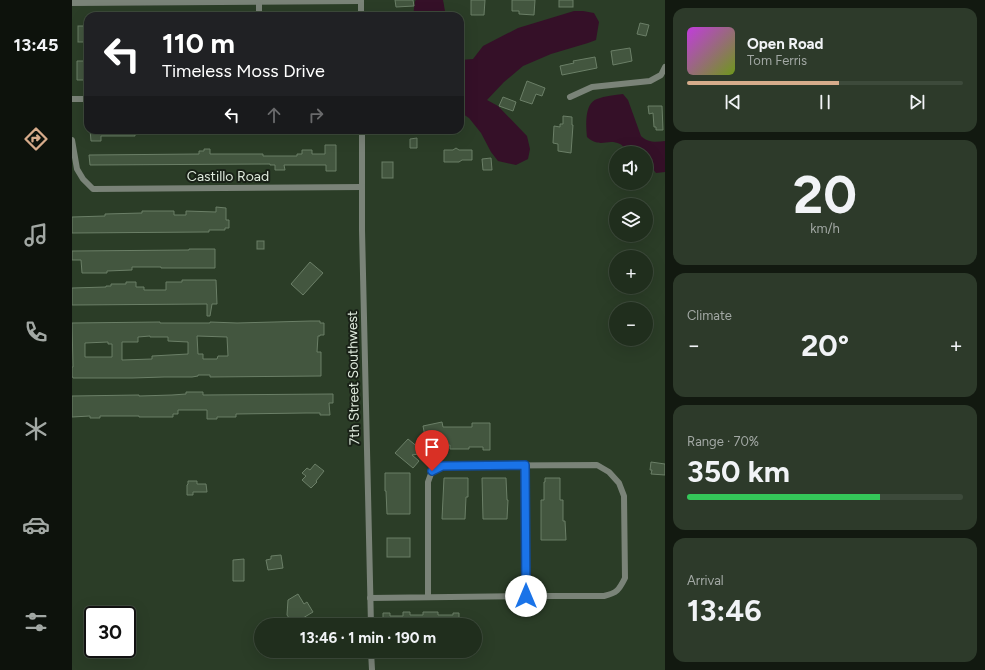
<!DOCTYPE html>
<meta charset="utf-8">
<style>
body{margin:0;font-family:Figtree,sans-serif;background:#2d3a2a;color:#f1f3f6;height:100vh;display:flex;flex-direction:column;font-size:15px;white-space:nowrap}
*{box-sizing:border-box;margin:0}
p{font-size:13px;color:#a2a8a4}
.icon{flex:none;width:22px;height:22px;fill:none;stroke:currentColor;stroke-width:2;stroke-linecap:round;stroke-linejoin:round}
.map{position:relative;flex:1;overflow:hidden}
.details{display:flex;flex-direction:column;gap:8px;padding:8px;background:#121910;width:320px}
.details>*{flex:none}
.top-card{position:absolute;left:12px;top:12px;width:380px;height:122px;border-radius:12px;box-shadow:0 4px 16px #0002,0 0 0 1px #3d4a3b;background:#202124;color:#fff;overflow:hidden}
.tools{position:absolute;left:537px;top:146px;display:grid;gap:8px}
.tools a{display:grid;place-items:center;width:44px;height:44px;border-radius:50%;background:#202e1d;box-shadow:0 4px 16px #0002,0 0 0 1px #3d4a3b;font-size:20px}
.speed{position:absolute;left:12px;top:606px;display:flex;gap:8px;font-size:20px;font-weight:700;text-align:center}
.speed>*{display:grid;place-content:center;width:52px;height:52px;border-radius:50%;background:#202e1d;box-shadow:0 4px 16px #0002,0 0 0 1px #3d4a3b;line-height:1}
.speed .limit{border:2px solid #111;border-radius:6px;background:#fff;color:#111}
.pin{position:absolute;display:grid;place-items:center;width:34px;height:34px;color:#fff;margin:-41px -17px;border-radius:50% 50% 50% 0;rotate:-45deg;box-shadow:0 0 4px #0007}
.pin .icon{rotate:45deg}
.me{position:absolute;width:44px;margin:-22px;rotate:0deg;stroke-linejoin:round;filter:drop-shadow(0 0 3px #0008)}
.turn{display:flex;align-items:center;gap:14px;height:84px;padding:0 12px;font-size:18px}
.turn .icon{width:52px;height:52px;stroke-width:2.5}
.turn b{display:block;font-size:28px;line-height:34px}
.lanes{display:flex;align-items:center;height:38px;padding:0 12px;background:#0003;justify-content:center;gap:20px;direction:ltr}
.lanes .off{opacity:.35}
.big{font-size:30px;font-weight:700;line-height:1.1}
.details .tile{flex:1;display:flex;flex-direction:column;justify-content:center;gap:6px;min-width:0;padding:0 14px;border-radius:12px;background:#2d3a2a}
.details .dial{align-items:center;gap:0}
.dial b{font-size:52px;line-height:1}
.song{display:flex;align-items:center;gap:12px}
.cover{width:48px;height:48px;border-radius:6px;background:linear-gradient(135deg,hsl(290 70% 55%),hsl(80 70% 35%))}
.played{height:4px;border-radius:2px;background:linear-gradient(90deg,#d6ab8b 55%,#3d4a3b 55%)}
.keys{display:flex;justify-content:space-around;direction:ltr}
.heat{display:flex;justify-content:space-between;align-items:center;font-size:22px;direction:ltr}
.charge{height:6px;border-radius:3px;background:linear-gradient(90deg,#34c759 70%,#3d4a3b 0)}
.trip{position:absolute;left:182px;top:618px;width:228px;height:40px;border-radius:20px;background:#202e1d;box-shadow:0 4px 16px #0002,0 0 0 1px #3d4a3b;font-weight:700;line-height:40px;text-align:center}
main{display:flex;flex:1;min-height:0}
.tabs{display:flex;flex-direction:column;width:72px;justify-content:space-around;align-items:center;background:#0d120c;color:#a2a8a4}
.tabs .icon{width:28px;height:28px}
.tabs .on{color:#d6ab8b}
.tabs b{font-size:18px;color:#f1f3f6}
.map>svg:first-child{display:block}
.water{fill:#351028}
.building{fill:#43563f;stroke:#6b7f67;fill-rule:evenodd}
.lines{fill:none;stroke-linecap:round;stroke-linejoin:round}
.minor{stroke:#7a8378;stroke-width:6}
.route-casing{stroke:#114b97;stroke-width:10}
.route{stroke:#1a73e8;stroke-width:7}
.labels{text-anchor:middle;stroke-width:4;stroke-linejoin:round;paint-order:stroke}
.street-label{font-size:14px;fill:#dee9dc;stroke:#192117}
</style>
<main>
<nav class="tabs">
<b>13:45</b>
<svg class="icon on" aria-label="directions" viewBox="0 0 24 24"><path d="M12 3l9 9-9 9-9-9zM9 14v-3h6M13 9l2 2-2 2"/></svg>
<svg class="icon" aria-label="music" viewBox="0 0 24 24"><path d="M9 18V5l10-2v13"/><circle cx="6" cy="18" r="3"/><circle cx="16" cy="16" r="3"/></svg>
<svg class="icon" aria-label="phone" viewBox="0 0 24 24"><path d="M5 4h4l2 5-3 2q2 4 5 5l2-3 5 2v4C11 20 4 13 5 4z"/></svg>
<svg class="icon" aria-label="climate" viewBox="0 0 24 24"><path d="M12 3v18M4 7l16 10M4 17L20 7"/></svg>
<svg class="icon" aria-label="car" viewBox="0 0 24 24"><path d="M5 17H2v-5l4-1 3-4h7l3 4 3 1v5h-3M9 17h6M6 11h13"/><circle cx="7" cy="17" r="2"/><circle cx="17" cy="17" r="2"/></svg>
<svg class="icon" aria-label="filters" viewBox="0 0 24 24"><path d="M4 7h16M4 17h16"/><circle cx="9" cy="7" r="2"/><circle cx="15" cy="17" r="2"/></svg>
</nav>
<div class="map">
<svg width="593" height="670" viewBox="0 0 593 670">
<rect width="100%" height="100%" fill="#2b3d27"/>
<g class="water">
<path d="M344 0H371L373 11 372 16H341L343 1Z"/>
<path d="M502 11H511L522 13 527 22 524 40 516 43 479 54 451 66 432 82 415 100 426 106 455 136 458 149 456 159 444 165 426 161 419 152 409 133 397 118 388 112V60L401 59 411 46 446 28Z"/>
<path d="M551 94 556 100 569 136C576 143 584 142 593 141V172L584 173 574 160V153C567 153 562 153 555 150 553 148 550 145 548 144 535 138 529 149 515 137 514 125 512 104 525 99 533 96 543 95 551 94Z"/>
</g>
<g class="building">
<path d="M323 0H341L342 6 324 7Z"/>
<path d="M399 0H413L412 15H399Z"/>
<path d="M440 0H463L462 15 447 14V11H440Z"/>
<rect x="487" y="0" width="14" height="7"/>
<path d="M568 23 577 25 574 36 565 34Z"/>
<rect x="6" y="26" width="10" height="16"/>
<path d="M558 48 560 61 541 65 539 51Z"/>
<path d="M523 57 525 68 490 75 488 66 502 63 501 61Z"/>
<path d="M5 61H15L16 80H5Z"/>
<path d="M455 81 473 88 470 96 464 94 460 104 448 100Z"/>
<path d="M431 97 444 102 441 111 427 106Z"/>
<path d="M576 106H590L591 130H584V127H582L581 113 577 114Z"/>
<path d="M491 116 500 117V125H501L499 153 486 151V144L481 143 482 126 488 127V124H491Z"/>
<path d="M18 130H63V136H29V141H19Z"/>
<path d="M345 138V148H338V139Z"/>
<path d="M253 145H264V171H254V165H212L213 170H203V165H198V164L18 165 17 155 127 154V151H132V149H138V154H191V156H225V154H230V150H240V154H253Z"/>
<path d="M384 148 387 150H400V160H390L387 162H372V150H381Z"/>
<path d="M419 158 420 170H411L410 159Z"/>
<rect x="310" y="162" width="11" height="16"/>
<path d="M144 207 154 208V220H157V228H153V230H137V232H133L0 233V217L33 216V214L70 213V211H102V215H114V211L144 212Z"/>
<rect x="185" y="241" width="7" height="8"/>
<path d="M117 249H143V268H89V267H60V270L35 271V273H10L9 260H0V251L117 250Z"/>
<path d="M238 262 251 273 231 295 219 284Z"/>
<path d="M110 280H144L145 304H140L138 316H135V304L0 305V288L34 287V286H39V284H54V282H64V287H72V290H94V282H110Z"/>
<path d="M239 321H248V323H252V335H248V336H246L245 352H249V376L138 377V375H126V376L120 377H92L60 378H1L0 376V367H1L0 323 88 322V323H138V322L165 323ZM78 336V337H96V341L116 342V354L80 356V359L50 360V342H66V337ZM125 336 155 337 156 356H146L145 359H131V354H126ZM36 342V344H40V357H13V343Z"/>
<path d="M114 392H131V395L261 394V403H257L258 415H248V413H234L164 414V417H145V419H135V410H106V414H101V417H67V416H28V418H18V416L0 417V396L67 395V396L100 395 114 394Z"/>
<path d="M370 422 371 427H400V423H418V450H411V447H397V449H378V445L364 448 365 451 356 452 351 426Z"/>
<path d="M336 439 353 453 340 455 347 461 341 468 323 453Z"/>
<path d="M579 462 593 464V475L579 474 580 470H578Z"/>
<path d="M243 464 252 471 244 481 245 482 239 488 230 480 234 476 230 473 235 468 238 470Z"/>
<path d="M313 473H338V514H315L314 491H313Z"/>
<path d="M372 478H396V497H394L393 519H370Z"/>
<path d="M410 478H434L435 500H436L435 519H411Z"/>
<path d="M473 478H488V500H491V521H493L494 540H469V500H472V482H473Z"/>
<path d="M116 481H125V484H134L135 492H121V495H115V485L116 484Z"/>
<rect x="315" y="538" width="23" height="19"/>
<path d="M209 555 211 568 196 570 194 560 199 559V556Z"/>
<path d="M172 559V581H161V560Z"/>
<path d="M226 594 232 604 235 602 241 612 221 624 215 615 216 600Z"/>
<path d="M331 612H338V615H351V612H366V615H381V613H387V625H311V613H318V616H331Z"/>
</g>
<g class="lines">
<g class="minor">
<path d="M289 0V16"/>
<path d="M0 3 289 1"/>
<path d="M187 16V1"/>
<path d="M498 97 520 87 578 81 589 75 593 67"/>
<path d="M0 99H16"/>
<path d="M290 130V230L299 625"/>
<path d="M0 140 5 169 11 179 21 189 290 187"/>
<path d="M453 465 454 596"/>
<path d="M298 598 454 596H532C545 593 547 590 553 578L552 496 547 483 537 472 525 465 370 466 360 471 356 482V597"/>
<path d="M299 651 300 670"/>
</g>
</g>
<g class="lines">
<defs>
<path id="route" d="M360 471 370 466 453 465 454 596"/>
</defs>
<use href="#route" class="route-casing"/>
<use href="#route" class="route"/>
</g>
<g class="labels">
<g class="street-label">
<text x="156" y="181">Castillo Road</text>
<text transform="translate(281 378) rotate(-91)" y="5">7th Street Southwest</text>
</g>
</g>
</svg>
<div class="tools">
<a><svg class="icon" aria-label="sound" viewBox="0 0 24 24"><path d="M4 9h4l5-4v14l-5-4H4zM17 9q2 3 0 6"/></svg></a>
<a><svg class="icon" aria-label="layers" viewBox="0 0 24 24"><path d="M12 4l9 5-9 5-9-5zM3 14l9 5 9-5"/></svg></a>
<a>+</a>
<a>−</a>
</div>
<div class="speed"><div class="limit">30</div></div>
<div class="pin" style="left:360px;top:471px;background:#d93025"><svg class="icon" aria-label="arrive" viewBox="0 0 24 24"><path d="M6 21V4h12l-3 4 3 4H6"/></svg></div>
<svg class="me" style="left:454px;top:596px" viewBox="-20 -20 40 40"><circle r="19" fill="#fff"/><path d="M0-13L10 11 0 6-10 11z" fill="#1a73e8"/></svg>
<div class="trip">13:46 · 1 min · 190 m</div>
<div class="top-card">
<div class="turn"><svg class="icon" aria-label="left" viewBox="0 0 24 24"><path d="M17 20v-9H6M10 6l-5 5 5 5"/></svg><div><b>110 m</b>Timeless Moss Drive</div></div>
<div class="lanes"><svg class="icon" aria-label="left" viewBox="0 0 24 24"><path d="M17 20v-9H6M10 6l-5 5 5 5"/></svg><svg class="icon off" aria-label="ahead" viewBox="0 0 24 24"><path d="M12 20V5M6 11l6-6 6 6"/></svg><svg class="icon off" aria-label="right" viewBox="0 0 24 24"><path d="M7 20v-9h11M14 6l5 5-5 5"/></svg></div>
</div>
</div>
<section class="details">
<div class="tile">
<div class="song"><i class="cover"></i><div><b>Open Road</b><p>Tom Ferris</p></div></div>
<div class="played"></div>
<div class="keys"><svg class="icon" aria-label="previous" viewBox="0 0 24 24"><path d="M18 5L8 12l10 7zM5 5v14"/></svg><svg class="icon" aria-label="pause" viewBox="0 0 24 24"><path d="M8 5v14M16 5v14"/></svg><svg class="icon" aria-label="next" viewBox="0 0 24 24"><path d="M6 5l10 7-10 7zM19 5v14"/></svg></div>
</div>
<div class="tile dial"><b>20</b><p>km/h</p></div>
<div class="tile"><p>Climate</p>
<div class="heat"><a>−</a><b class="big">20°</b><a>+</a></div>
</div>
<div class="tile"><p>Range · 70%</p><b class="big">350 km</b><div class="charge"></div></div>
<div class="tile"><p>Arrival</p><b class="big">13:46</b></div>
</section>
</main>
